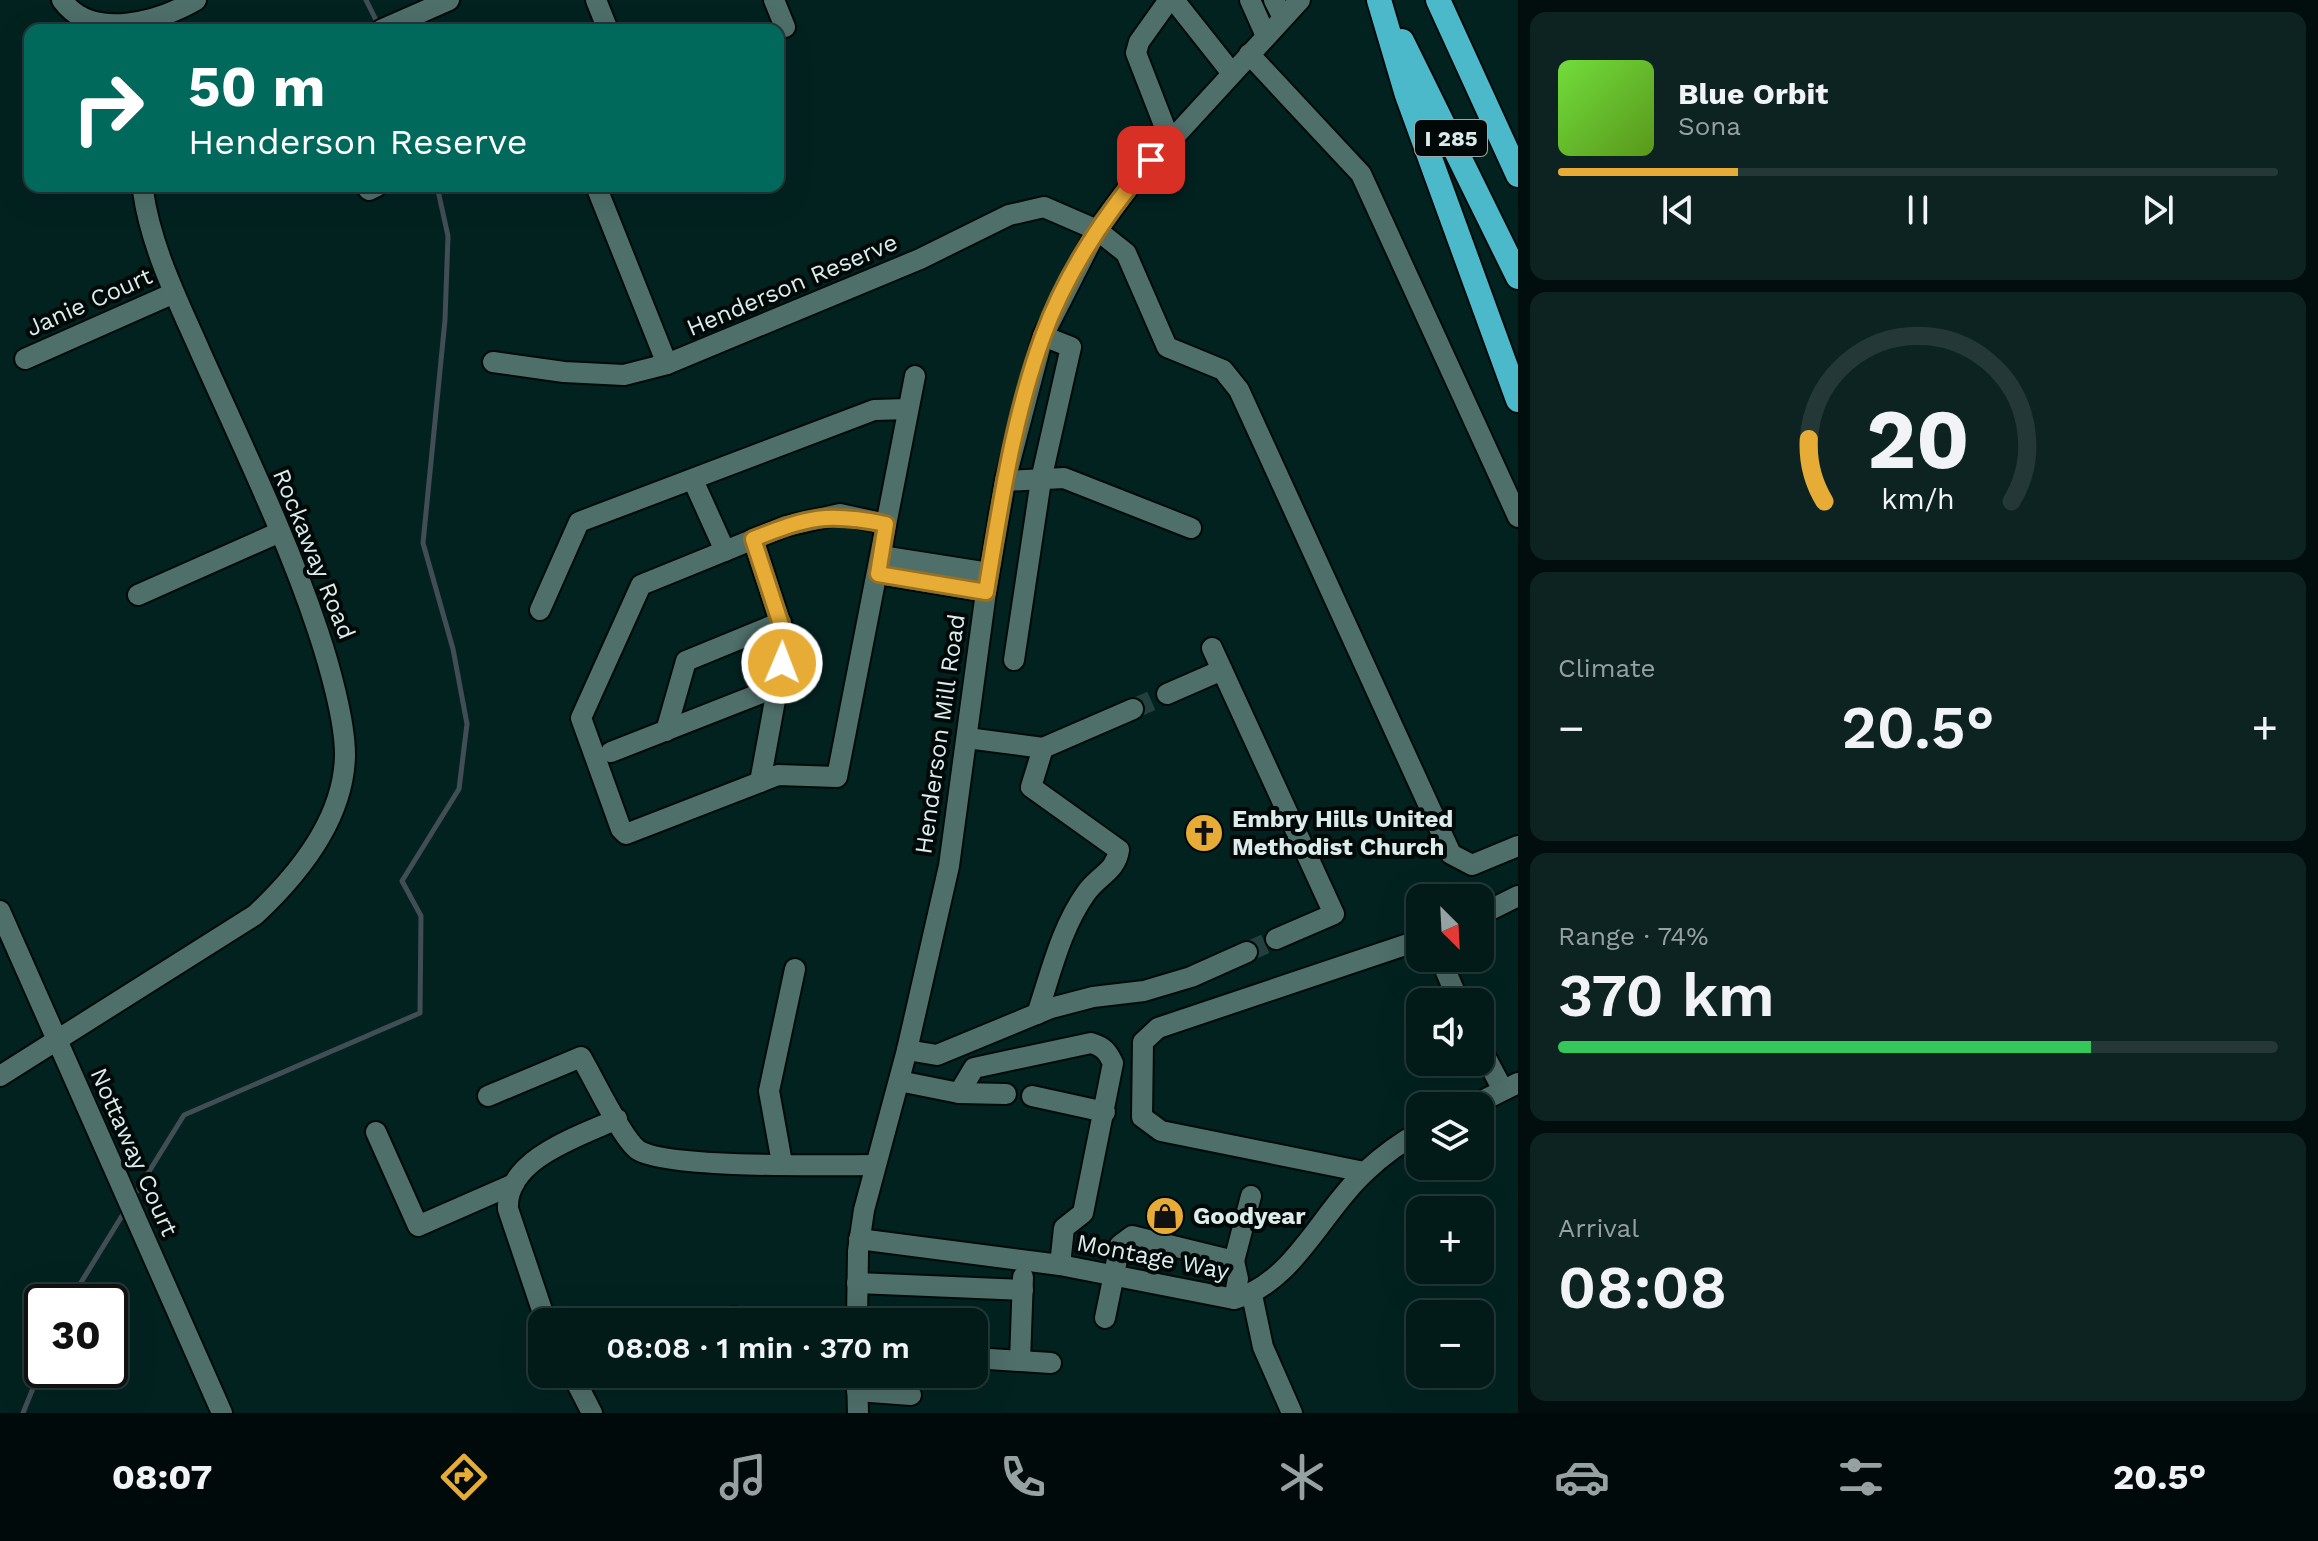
<!DOCTYPE html>
<meta charset="utf-8">
<style>
body{margin:0;font-family:"Work Sans",sans-serif;background:#0c2321;color:#f1f3f6;height:100vh;display:flex;flex-direction:column;font-size:30px;white-space:nowrap}
*{box-sizing:border-box;margin:0}
p{font-size:26px;color:#96a1a2}
.icon{flex:none;width:44px;height:44px;fill:none;stroke:currentColor;stroke-width:2;stroke-linecap:round;stroke-linejoin:round}
.map{position:relative;flex:1;overflow:hidden}
.drawer{display:flex;flex-direction:column;gap:12px;padding:12px;background:#010e0d;width:800px}
.drawer>*{flex:none}
.top-card{position:absolute;left:24px;top:24px;width:760px;height:168px;border-radius:16px;box-shadow:0 8px 32px #0002,0 0 0 2px #233837;background:#00695c;color:#fff;overflow:hidden}
.needle{width:52px;rotate:156deg}
.tools{position:absolute;left:1406px;top:884px;display:grid;gap:16px}
.tools a{display:grid;place-items:center;width:88px;height:88px;border-radius:16px;background:#021a18;box-shadow:0 8px 32px #0002,0 0 0 2px #233837;font-size:40px}
.speed{position:absolute;left:24px;top:1284px;display:flex;gap:16px;font-size:40px;font-weight:700;text-align:center}
.speed>*{display:grid;place-content:center;width:104px;height:104px;border-radius:50%;background:#021a18;box-shadow:0 8px 32px #0002,0 0 0 2px #233837;line-height:1}
.speed .limit{border:4px solid #111;border-radius:12px;background:#fff;color:#111}
.pin{position:absolute;display:grid;place-items:center;width:68px;height:68px;color:#fff;margin:-34px;border-radius:16px;box-shadow:0 4px 12px #0006}
.me{position:absolute;width:88px;margin:-44px;rotate:1deg;stroke-linejoin:round;filter:drop-shadow(0 0 6px #0008)}
.turn{display:flex;align-items:center;gap:28px;height:168px;padding:0 32px;font-size:36px}
.turn .icon{width:104px;height:104px;stroke-width:2.5}
.turn b{display:block;font-size:56px;line-height:68px}
.big{font-size:60px;font-weight:600;line-height:1.1}
.drawer .widget{flex:1;display:flex;flex-direction:column;justify-content:center;gap:12px;min-width:0;padding:0 28px;border-radius:16px;background:#0c2321}
.drawer .dial{align-items:center;gap:0}
.dial svg{height:208px;overflow:visible;fill:none;stroke:#233837;stroke-width:7;stroke-linecap:round;text-anchor:middle}
.dial text{fill:#f1f3f6;stroke:none}
.song{display:flex;align-items:center;gap:24px}
.cover{width:96px;height:96px;border-radius:12px;background:linear-gradient(135deg,hsl(100 70% 55%),hsl(90 70% 35%))}
.played{height:8px;border-radius:4px;background:linear-gradient(90deg,#e6ac36 25%,#233837 25%)}
.keys{display:flex;justify-content:space-around;direction:ltr}
.heat{display:flex;justify-content:space-between;align-items:center;font-size:44px;direction:ltr}
.charge{height:12px;border-radius:6px;background:linear-gradient(90deg,#34c759 74%,#233837 0)}
.trip{position:absolute;left:528px;top:1308px;width:460px;height:80px;border-radius:16px;background:#021a18;box-shadow:0 8px 32px #0002,0 0 0 2px #233837;font-weight:600;line-height:80px;text-align:center}
.tab-bar{display:flex;height:128px;justify-content:space-around;align-items:center;background:#010a0a;color:#96a1a2}
.tab-bar .icon{width:56px;height:56px}
.tab-bar .active{color:#e6ac36}
.tab-bar b{font-size:36px;color:#f1f3f6}
main{display:flex;flex:1;min-height:0}
.map>svg:first-child{display:block}
.lines{fill:none;stroke-linecap:round;stroke-linejoin:round}
.stream{stroke:#424e54;stroke-width:5}
.minor-tunnel{stroke:#23403e;stroke-width:20;stroke-dasharray:20 10;stroke-linecap:butt}
.minor-casing{stroke:#000a09;stroke-width:24}
.highway-casing{stroke:#000a09;stroke-width:28}
.minor{stroke:#4f6f6b;stroke-width:20}
.highway{stroke:#4cb9ca;stroke-width:24}
.route-casing{stroke:#967023;stroke-width:20}
.route{stroke:#e6ac36;stroke-width:14}
.labels{text-anchor:middle;stroke-width:8;stroke-linejoin:round;paint-order:stroke}
.shield{fill:#010908;stroke:#9aa8a6;stroke-width:2}
.shield-label{font-size:22px;font-weight:bold;fill:#dbecea}
.street-label{font-size:24px;fill:#dbecea;stroke:#010908}
.poi-label{font-size:24px;font-weight:bold;fill:#dbecea;stroke:#010908;text-anchor:start}
</style>
<main>
<div class="map">
<svg width="1518" height="1413" viewBox="0 0 1518 1413">
<rect width="100%" height="100%" fill="#022220"/>
<g class="lines">
<g class="stream">
<path d="M366 0 379 26"/>
<path d="M132 1199 184 1115 420 1013 421 916 402 881 459 789 467 724 453 649 423 543 445 320 448 236 437 186"/>
<path d="M69 1302 125 1211"/>
<path d="M23 1413 42 1366"/>
</g>
<g class="minor-tunnel">
<path d="M1133 709 1167 694"/>
<path d="M1247 952 1276 939"/>
</g>
<defs>
<g id="minor">
<path d="M62 0C92 42 160 21 196 0"/>
<path d="M596 0 608 30"/>
<path d="M774 0 785 27"/>
<path d="M1169 0 1139 42 1136 53 1169 138"/>
<path d="M1174 0 1231 72"/>
<path d="M1250 0 1266 36"/>
<path d="M1274 0 1283 18"/>
<path d="M381 30 449 0"/>
<path d="M1249 54 1361 174 1518 517"/>
<path d="M366 186 369 190 377 186"/>
<path d="M596 186 667 364"/>
<path d="M25 359 174 293"/>
<path d="M493 362 564 372 624 375 667 364 920 259 1009 215 1044 207 1097 230 1126 253 1167 347 1223 370 1239 390 1451 854 1472 865 1518 846"/>
<path d="M693 480 725 551"/>
<path d="M1005 481 1064 478 1191 528"/>
<path d="M886 524 840 514 786 526 641 585 581 718 621 829 626 834 778 775 837 777 915 376"/>
<path d="M753 539 786 640 760 782"/>
<path d="M881 556 989 573"/>
<path d="M878 574 986 592"/>
<path d="M138 595 280 532"/>
<path d="M540 610 579 522 874 410 908 409"/>
<path d="M1212 648 1334 914 1276 939"/>
<path d="M1014 660 1041 480 1071 347 1043 336"/>
<path d="M1167 694 1222 670"/>
<path d="M666 731 686 661 781 622"/>
<path d="M967 738 1043 748 1133 709"/>
<path d="M611 752 777 687"/>
<path d="M0 911 222 1413"/>
<path d="M1480 915 1518 896"/>
<path d="M1444 967 1459 1002"/>
<path d="M1037 1014C1051 973 1061 928 1086 893 1098 876 1116 871 1119 850L1031 787 1043 748"/>
<path d="M907 1050 937 1055 1051 1008 1093 997 1144 991 1191 977 1247 952"/>
<path d="M1486 1058 1503 1090"/>
<path d="M0 1076 255 915C298 875 344 818 345 755 345 720 329 664 318 631 286 535 241 443 200 351 177 299 151 247 143 191"/>
<path d="M899 1081 959 1093 1006 1094"/>
<path d="M959 1093 974 1068 1091 1043C1104 1047 1107 1051 1113 1063L1083 1213 1064 1228 1060 1265"/>
<path d="M488 1096 581 1057C593 1077 622 1139 638 1150 667 1169 832 1165 875 1165"/>
<path d="M1032 1096 1105 1112"/>
<path d="M1472 1106 1518 1083"/>
<path d="M376 1132 418 1226 514 1184"/>
<path d="M782 1163 769 1091 795 969"/>
<path d="M1364 1172 1161 1131 1142 1117 1143 1042 1158 1028 1420 940"/>
<path d="M859 1239 1060 1265 1234 1299C1293 1284 1322 1211 1365 1172 1380 1158 1401 1142 1420 1132"/>
<path d="M1234 1261 1251 1196"/>
<path d="M857 1283 1023 1290"/>
<path d="M1252 1295 1263 1347 1292 1413"/>
<path d="M1105 1318 1120 1245 1132 1236 1234 1261 1238 1279 1234 1299"/>
<path d="M546 1322 508 1209C505 1159 580 1136 617 1119"/>
<path d="M729 1322 734 1317"/>
<path d="M857 1322 858 1251 864 1210 907 1050 949 866 986 592 1005 481 1043 336 1097 230 1132 183 1300 0"/>
<path d="M974 1358 1051 1363"/>
<path d="M1020 1361 1023 1277"/>
<path d="M572 1374 592 1413"/>
<path d="M668 1374 674 1378 678 1374"/>
<path d="M857 1374 858 1413"/>
<path d="M857 1391 911 1395"/>
</g>
<g id="highway">
<path d="M1379 0 1407 95 1518 400"/>
<path d="M1438 0 1518 175"/>
<path d="M1402 41 1518 277"/>
</g>
</defs>
<use href="#minor" class="minor-casing"/>
<use href="#highway" class="highway-casing"/>
<use href="#minor" class="minor"/>
<use href="#highway" class="highway"/>
</g>
<g class="lines">
<defs>
<path id="route" d="M782 663 786 640 753 539C809 517 826 512 886 524L878 574 986 592C1000 507 1013 418 1043 336 1066 272 1107 212 1151 160"/>
</defs>
<use href="#route" class="route-casing"/>
<use href="#route" class="route"/>
</g>
<defs>
<symbol id="church-disc" viewBox="-11 -11 22 22"><circle r="9.5" fill="#e6ac36" stroke="#010908"/><path d="M-1.2-6h2.4v3.5h3.3v2.4h-3.3V6h-2.4V-.1h-3.3v-2.4h3.3Z" fill="#111"/></symbol>
<symbol id="shop-disc" viewBox="-11 -11 22 22"><circle r="9.5" fill="#e6ac36" stroke="#010908"/><path d="M-5-2.5h2.3a2.7 3.5 0 0 1 5.4 0H5L5.5 6h-11ZM-1.5-2.5h3a1.5 2.3 0 0 0-3 0Z" fill="#111"/></symbol>
</defs>
<g fill-rule="evenodd">
<use href="#church-disc" x="1182" y="811" width="44" height="44"/>
<use href="#shop-disc" x="1143" y="1194" width="44" height="44"/>
</g>
<g class="labels">
<rect class="shield" x="1415" y="120" width="72" height="36" rx="6"/>
<g class="shield-label">
<text x="1451" y="146">I 285</text>
</g>
<g class="street-label">
<text transform="translate(792 285) rotate(-23)" y="8">Henderson Reserve</text>
<text transform="translate(89 302) rotate(-24)" y="8">Janie Court</text>
<text transform="translate(314 554) rotate(68)" y="8">Rockaway Road</text>
<text transform="translate(940 734) rotate(-82)" y="8">Henderson Mill Road</text>
<text transform="translate(134 1152) rotate(66)" y="8">Nottaway Court</text>
<text transform="translate(1153 1257) rotate(11)" y="8">Montage Way</text>
</g>
<g class="poi-label">
<text x="1232" y="827">Embry Hills United<tspan x="1232" dy="28">Methodist Church</tspan></text>
<text x="1193" y="1224">Goodyear</text>
</g>
</g>
</svg>
<div class="tools">
<a><svg class="needle" viewBox="-14 -14 28 28"><path d="M0-13l5 13h-10z" fill="#e53935"/><path d="M0 13l5-13h-10z" fill="#96a1a2"/></svg></a>
<a><svg class="icon" aria-label="sound" viewBox="0 0 24 24"><path d="M4 9h4l5-4v14l-5-4H4zM17 9q2 3 0 6"/></svg></a>
<a><svg class="icon" aria-label="layers" viewBox="0 0 24 24"><path d="M12 4l9 5-9 5-9-5zM3 14l9 5 9-5"/></svg></a>
<a>+</a>
<a>−</a>
</div>
<div class="speed"><div class="limit">30</div></div>
<div class="pin" style="left:1151px;top:160px;background:#d93025"><svg class="icon" aria-label="arrive" viewBox="0 0 24 24"><path d="M6 21V4h12l-3 4 3 4H6"/></svg></div>
<svg class="me" style="left:782px;top:663px" viewBox="-20 -20 40 40"><circle r="17" fill="#e6ac36" stroke="#fff" stroke-width="3"/><path d="M0-11L8 9 0 5-8 9z" fill="#fff"/></svg>
<div class="trip">08:08 · 1 min · 370 m</div>
<div class="top-card">
<div class="turn"><svg class="icon" aria-label="right" viewBox="0 0 24 24"><path d="M7 20v-9h11M14 6l5 5-5 5"/></svg><div><b>50 m</b>Henderson Reserve</div></div>
</div>
</div>
<section class="drawer">
<div class="widget">
<div class="song"><i class="cover"></i><div><b>Blue Orbit</b><p>Sona</p></div></div>
<div class="played"></div>
<div class="keys"><svg class="icon" aria-label="previous" viewBox="0 0 24 24"><path d="M18 5L8 12l10 7zM5 5v14"/></svg><svg class="icon" aria-label="pause" viewBox="0 0 24 24"><path d="M8 5v14M16 5v14"/></svg><svg class="icon" aria-label="next" viewBox="0 0 24 24"><path d="M6 5l10 7-10 7zM19 5v14"/></svg></div>
</div>
<div class="widget dial"><svg viewBox="0 0 100 80">
<path d="M14 69A42 42 0 1 1 86 69"/>
<path d="M14 69A42 42 0 0 1 8 45" stroke="#e6ac36"/>
<text x="50" y="56" font-size="32" font-weight="700">20</text>
<text x="50" y="72" font-size="11">km/h</text>
</svg></div>
<div class="widget"><p>Climate</p>
<div class="heat"><a>−</a><b class="big">20.5°</b><a>+</a></div>
</div>
<div class="widget"><p>Range · 74%</p><b class="big">370 km</b><div class="charge"></div></div>
<div class="widget"><p>Arrival</p><b class="big">08:08</b></div>
</section>
</main>
<nav class="tab-bar">
<b>08:07</b>
<svg class="icon active" aria-label="directions" viewBox="0 0 24 24"><path d="M12 3l9 9-9 9-9-9zM9 14v-3h6M13 9l2 2-2 2"/></svg>
<svg class="icon" aria-label="music" viewBox="0 0 24 24"><path d="M9 18V5l10-2v13"/><circle cx="6" cy="18" r="3"/><circle cx="16" cy="16" r="3"/></svg>
<svg class="icon" aria-label="phone" viewBox="0 0 24 24"><path d="M5 4h4l2 5-3 2q2 4 5 5l2-3 5 2v4C11 20 4 13 5 4z"/></svg>
<svg class="icon" aria-label="climate" viewBox="0 0 24 24"><path d="M12 3v18M4 7l16 10M4 17L20 7"/></svg>
<svg class="icon" aria-label="car" viewBox="0 0 24 24"><path d="M5 17H2v-5l4-1 3-4h7l3 4 3 1v5h-3M9 17h6M6 11h13"/><circle cx="7" cy="17" r="2"/><circle cx="17" cy="17" r="2"/></svg>
<svg class="icon" aria-label="filters" viewBox="0 0 24 24"><path d="M4 7h16M4 17h16"/><circle cx="9" cy="7" r="2"/><circle cx="15" cy="17" r="2"/></svg>
<b>20.5°</b>
</nav>
